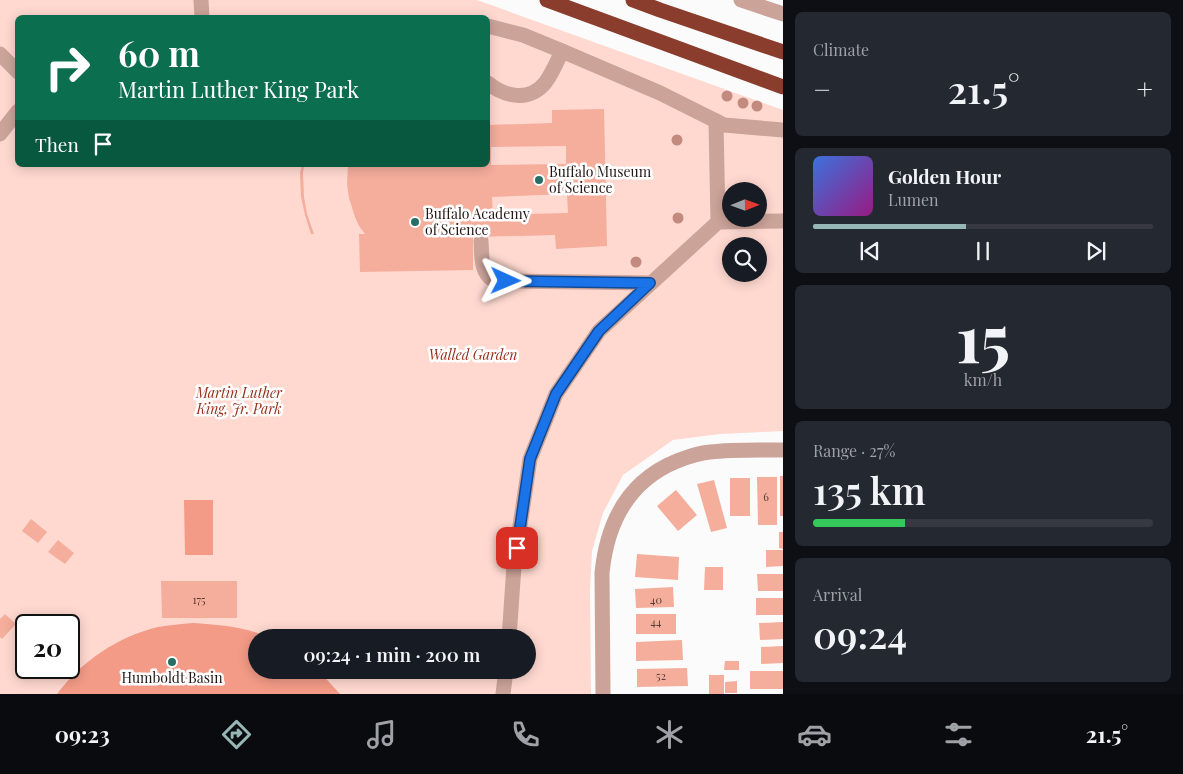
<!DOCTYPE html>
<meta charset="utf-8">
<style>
body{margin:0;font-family:"Playfair Display",serif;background:#242831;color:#f1f3f6;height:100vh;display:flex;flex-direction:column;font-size:19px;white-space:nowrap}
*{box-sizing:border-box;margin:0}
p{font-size:16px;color:#9ea1a6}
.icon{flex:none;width:28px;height:28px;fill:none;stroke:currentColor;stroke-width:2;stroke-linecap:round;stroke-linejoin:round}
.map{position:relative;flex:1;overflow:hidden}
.details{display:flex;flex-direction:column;gap:12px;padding:12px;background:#0d0f14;width:400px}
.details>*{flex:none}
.top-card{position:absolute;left:15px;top:15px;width:475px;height:152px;border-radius:8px;box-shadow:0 2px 12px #0003;background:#0b6e4f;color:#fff;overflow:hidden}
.needle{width:32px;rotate:89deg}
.controls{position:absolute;left:722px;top:182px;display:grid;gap:10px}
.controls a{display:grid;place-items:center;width:45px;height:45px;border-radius:50%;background:#171b24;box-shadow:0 2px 12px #0003;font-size:25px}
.speed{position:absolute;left:15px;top:614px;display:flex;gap:10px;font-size:25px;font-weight:700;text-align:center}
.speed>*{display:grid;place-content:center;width:65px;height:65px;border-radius:50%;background:#171b24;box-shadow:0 2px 12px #0003;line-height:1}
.speed .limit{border:2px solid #111;border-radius:8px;background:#fff;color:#111}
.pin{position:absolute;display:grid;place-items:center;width:42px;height:42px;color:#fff;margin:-21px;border-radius:10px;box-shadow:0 2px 8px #0006}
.me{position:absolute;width:55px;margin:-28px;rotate:91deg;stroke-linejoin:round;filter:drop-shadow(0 0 4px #0008)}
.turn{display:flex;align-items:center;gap:18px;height:105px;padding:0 20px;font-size:22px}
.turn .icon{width:65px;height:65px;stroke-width:2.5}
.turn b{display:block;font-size:35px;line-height:42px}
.then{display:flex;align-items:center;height:48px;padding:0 20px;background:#0003;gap:10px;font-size:19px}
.big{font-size:38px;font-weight:600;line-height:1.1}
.details .widget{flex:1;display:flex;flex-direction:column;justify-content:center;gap:8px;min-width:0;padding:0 18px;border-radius:8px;background:#242831}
.details .dial{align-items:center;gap:0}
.dial b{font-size:65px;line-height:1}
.song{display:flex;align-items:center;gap:15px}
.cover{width:60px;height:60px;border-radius:8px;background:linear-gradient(135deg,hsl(220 70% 55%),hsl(310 70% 35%))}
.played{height:5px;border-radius:2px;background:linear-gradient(90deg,#96b7b5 45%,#363941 45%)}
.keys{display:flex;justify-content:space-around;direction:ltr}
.heat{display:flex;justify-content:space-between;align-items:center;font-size:28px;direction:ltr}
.charge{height:8px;border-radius:4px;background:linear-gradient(90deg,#34c759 27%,#363941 0)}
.trip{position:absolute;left:248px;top:629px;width:288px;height:50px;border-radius:25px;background:#171b24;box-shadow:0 2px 12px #0003;font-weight:600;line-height:50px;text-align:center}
.tabs{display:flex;height:80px;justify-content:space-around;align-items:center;background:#090b0e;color:#9ea1a6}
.tabs .icon{width:35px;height:35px}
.tabs .on{color:#96b7b5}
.tabs b{font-size:22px;color:#f1f3f6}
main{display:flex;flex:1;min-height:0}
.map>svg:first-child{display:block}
.green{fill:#ffd9d0;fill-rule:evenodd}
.water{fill:#f39b87}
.building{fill:#f5ad9c;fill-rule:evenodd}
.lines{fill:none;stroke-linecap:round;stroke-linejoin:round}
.minor{stroke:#cba399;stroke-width:15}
.highway{stroke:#8a3d2c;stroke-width:15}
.tree{fill:#c38b7f}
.route-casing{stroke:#114b97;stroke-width:12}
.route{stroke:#1a73e8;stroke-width:9}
.poi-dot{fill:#276e66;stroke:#fff;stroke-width:2}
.labels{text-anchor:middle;stroke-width:5;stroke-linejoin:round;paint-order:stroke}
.number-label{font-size:11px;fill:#583c36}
.poi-label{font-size:14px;fill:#231714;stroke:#fff;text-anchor:start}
.park-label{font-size:14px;font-style:italic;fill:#95301a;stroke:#fff}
</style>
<main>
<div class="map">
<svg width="783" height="694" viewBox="0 0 783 694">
<rect width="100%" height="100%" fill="#fbfbfb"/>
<path class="green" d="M0 0H477L783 110V431L720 434 673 440 623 475 603 513 592 551 590 590 591 694H0ZM18 18H488V165H18ZM731 191H759V219H731ZM731 246H759V274H731ZM26 625H69V668H26ZM256 638H526V670H256Z"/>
<g class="water">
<path d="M184 500H213V555H185Z"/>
<path d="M193 623C218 625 244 626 267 637L256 638V670H318L340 694H57C82 661 117 637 158 627 169 625 181 624 193 623Z"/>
</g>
<g class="building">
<path d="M604 109 607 246 556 249 555 235 473 237V270L360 272 359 234H365L359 226 355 217 349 198 347 184 348 165H488V125L552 123V110ZM566 146V164L491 165V147ZM567 194 568 213 493 215 492 197Z"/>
<path d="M302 165H304L303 173 304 197 307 214 314 234H311L305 215 301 197 300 173Z"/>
<rect x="780" y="476" width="3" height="40"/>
<path d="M757 477H777V525H758Z"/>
<rect x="730" y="478" width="20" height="38"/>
<path d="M714 480 727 528 711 532 697 484Z"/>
<path d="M676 490 697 515 678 531 657 506Z"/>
<path d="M31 519 47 532 38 543 22 531Z"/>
<path d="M779 532H783V549L779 548Z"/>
<path d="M58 540 74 553 65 564 48 552Z"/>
<path d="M766 550H783V566L766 567Z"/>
<path d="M637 554 679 557 678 580 635 577Z"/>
<path d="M705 567H723V590H704Z"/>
<path d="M757 574H783V591H758Z"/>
<path d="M161 581H237V618H162Z"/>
<path d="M673 587 674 607 636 608 635 589Z"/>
<rect x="756" y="598" width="27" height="17"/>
<path d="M5 614 16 624 2 639 0 637V619Z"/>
<rect x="636" y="614" width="40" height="20"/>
<path d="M783 622V639L760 640 759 623Z"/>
<path d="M682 640 683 660 636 661V642Z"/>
<path d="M783 646V663L761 664V647Z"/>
<path d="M725 661H739V670H724Z"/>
<path d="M687 668 688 686 637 687V669Z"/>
<rect x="750" y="671" width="33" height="18"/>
<rect x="709" y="675" width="15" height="19"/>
<path d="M737 681V693H725V682Z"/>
</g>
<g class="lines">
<g class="minor">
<path d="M201 0 202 18"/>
<path d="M741 0 783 14"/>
<path d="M488 26 523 35 562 51 660 93 724 125 783 130"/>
<path d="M0 54 18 72"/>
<path d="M488 83C505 97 529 102 545 83 552 74 557 62 562 51"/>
<path d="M716 121 718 222"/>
<path d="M0 134 18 111"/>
<path d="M481 241C482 253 480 273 493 280 494 280 500 281 501 281L650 283"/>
<path d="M509 638 514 566 530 459 556 394 599 331 718 222 783 221"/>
<path d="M503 694 506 670"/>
<path d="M603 694 602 573C607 523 628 481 677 461 687 457 699 453 710 452 734 449 759 450 783 450"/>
</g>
<g class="highway">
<path d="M547 0 783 87"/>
<path d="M633 0 660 10 783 52"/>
</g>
</g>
<g class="tree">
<circle cx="727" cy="96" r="5.5"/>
<circle cx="743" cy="103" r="5.5"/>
<circle cx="757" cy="106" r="5.5"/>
<circle cx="677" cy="140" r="5.5"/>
<circle cx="678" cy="218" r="5.5"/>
<circle cx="636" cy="262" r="5.5"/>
</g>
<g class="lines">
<defs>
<path id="route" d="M506 281 650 283 599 331 556 394 530 459 517 548"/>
</defs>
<use href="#route" class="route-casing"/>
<use href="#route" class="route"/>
</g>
<g class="poi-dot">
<circle cx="539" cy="180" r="5"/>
<circle cx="415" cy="222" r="5"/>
<circle cx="172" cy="662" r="5"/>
</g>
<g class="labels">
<g class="number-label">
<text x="766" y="501">6</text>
<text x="199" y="604">175</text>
<text x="656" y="604">40</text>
<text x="656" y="626">44</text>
<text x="661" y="680">52</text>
</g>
<g class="poi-label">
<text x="549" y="177">Buffalo Museum<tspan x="549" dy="16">of Science</tspan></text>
<text x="425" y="219">Buffalo Academy<tspan x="425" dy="16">of Science</tspan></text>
<text x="172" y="683" text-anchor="middle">Humboldt Basin</text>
</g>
<g class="park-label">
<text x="473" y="360">Walled Garden</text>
<text x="239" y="398">Martin Luther<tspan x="239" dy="16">King, Jr. Park</tspan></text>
</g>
</g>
</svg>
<div class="controls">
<a><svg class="needle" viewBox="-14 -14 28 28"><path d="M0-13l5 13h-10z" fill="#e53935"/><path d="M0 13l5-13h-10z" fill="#9ea1a6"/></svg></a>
<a><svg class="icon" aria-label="search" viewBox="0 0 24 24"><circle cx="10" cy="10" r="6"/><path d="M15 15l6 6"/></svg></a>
</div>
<div class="speed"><div class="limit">20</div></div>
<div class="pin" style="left:517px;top:548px;background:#d93025"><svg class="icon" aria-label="arrive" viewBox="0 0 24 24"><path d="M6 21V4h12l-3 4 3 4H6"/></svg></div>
<svg class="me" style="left:506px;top:281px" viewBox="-20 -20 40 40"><path d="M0-17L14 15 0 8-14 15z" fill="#1a73e8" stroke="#fff" stroke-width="4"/></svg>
<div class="trip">09:24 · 1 min · 200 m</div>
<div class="top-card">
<div class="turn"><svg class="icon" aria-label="right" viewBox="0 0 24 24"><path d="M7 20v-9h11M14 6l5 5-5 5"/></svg><div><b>60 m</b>Martin Luther King Park</div></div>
<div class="then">Then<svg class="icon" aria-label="arrive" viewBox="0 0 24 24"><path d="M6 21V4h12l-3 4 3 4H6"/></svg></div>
</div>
</div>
<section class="details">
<div class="widget"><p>Climate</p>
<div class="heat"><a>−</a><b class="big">21.5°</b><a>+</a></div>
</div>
<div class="widget">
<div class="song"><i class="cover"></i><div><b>Golden Hour</b><p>Lumen</p></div></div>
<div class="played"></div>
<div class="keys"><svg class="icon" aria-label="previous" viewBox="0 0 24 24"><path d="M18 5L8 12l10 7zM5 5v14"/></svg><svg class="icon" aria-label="pause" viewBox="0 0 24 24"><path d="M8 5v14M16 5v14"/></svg><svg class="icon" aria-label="next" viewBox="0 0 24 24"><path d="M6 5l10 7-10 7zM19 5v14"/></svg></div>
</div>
<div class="widget dial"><b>15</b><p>km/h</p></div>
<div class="widget"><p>Range · 27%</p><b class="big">135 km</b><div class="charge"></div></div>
<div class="widget"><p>Arrival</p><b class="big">09:24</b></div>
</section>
</main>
<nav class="tabs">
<b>09:23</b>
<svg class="icon on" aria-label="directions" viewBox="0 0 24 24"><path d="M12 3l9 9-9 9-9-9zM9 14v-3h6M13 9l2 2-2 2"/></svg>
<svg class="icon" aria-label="music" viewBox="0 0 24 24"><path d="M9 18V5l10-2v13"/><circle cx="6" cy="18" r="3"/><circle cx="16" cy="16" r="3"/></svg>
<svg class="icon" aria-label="phone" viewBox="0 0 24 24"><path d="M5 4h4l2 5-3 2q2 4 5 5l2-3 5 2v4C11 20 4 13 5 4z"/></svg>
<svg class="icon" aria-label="climate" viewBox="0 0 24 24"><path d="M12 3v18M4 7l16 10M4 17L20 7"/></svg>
<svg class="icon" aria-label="car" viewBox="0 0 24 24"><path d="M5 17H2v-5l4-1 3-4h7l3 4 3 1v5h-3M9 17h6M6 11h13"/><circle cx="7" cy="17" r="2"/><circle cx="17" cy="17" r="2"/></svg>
<svg class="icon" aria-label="filters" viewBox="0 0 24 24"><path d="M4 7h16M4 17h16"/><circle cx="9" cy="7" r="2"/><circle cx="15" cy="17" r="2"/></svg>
<b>21.5°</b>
</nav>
